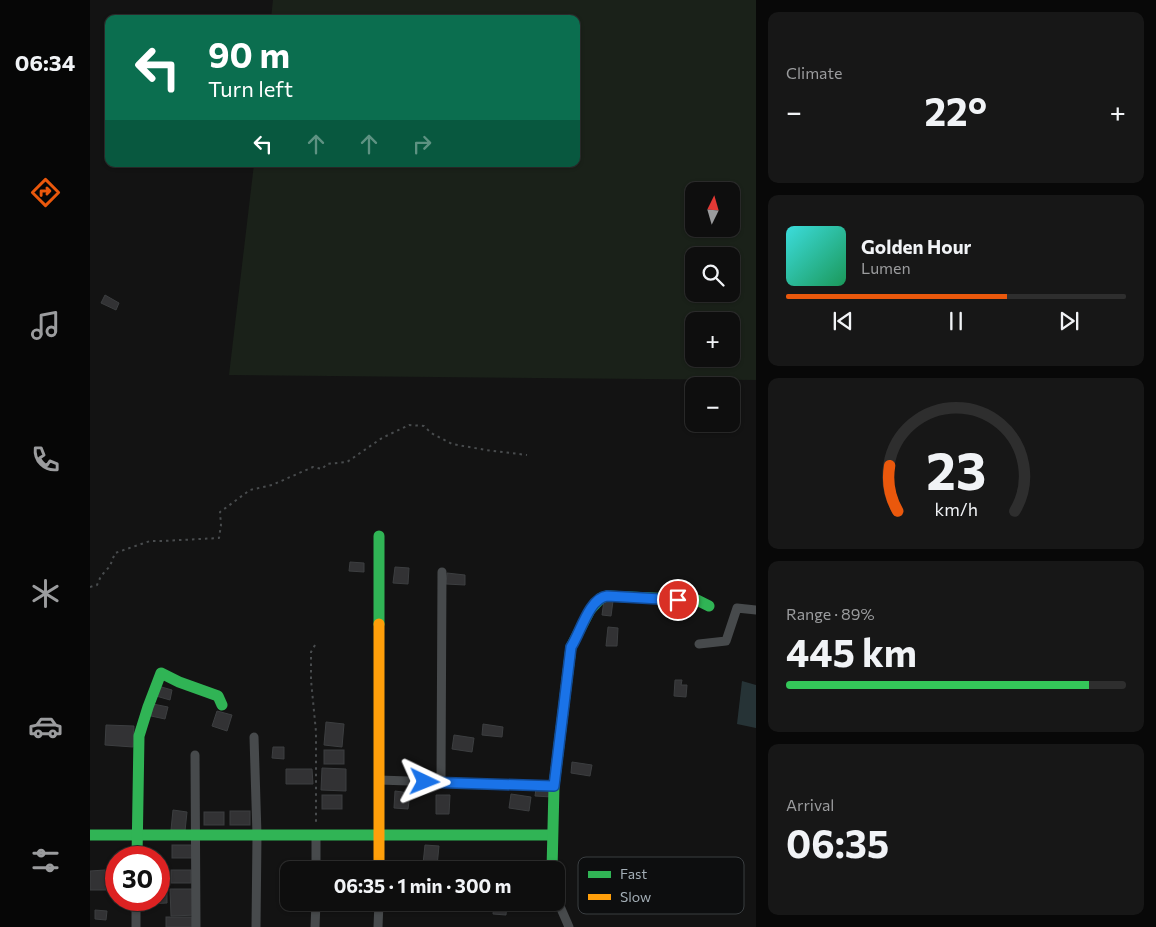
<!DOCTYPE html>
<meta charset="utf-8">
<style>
body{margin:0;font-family:Commissioner,sans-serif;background:#171717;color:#f1f3f6;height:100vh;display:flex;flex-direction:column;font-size:19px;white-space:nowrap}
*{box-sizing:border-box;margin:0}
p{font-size:16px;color:#9b9c9e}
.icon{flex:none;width:28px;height:28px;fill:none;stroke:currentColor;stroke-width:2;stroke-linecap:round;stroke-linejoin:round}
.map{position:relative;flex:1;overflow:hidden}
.side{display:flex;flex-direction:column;gap:12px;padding:12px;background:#080808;width:400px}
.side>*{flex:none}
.hud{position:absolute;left:15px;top:15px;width:475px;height:152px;border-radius:10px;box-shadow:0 1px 4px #0004,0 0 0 1px #2e2e2e;background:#0b6e4f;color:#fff;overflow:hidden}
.needle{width:32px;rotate:5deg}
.controls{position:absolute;left:595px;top:182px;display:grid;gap:10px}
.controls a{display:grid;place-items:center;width:55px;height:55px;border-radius:10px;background:#0e0e0e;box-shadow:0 1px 4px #0004,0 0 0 1px #2e2e2e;font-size:25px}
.speed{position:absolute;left:15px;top:846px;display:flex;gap:10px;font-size:25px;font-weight:700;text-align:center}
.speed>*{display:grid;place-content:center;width:65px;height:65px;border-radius:50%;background:#0e0e0e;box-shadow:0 1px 4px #0004,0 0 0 1px #2e2e2e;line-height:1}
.speed .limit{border:8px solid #d22;background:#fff;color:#111}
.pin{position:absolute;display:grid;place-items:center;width:42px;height:42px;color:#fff;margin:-21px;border:2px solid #fff;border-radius:50%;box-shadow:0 1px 5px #0007}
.me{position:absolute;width:55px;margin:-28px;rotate:92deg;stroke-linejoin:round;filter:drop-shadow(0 0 4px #0008)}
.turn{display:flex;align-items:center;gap:18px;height:105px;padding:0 20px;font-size:22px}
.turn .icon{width:65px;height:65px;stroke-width:2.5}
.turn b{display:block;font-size:35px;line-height:42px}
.lanes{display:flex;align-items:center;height:48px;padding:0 20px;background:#0003;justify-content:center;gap:25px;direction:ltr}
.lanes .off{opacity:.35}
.big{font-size:38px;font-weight:700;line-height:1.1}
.side .widget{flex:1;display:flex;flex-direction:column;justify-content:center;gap:8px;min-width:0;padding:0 18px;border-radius:10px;background:#171717}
.side .dial{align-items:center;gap:0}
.dial svg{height:130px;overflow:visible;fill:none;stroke:#2e2e2e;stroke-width:7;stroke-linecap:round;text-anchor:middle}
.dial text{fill:#f1f3f6;stroke:none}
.song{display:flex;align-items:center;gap:15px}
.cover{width:60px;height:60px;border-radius:8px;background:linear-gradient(135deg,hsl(180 70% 55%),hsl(150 70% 35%))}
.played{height:5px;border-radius:2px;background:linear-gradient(90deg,#ea580c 65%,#2e2e2e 65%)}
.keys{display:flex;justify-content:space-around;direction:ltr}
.heat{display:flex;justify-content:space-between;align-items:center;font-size:28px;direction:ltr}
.charge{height:8px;border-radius:4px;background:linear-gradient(90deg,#34c759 89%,#2e2e2e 0)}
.trip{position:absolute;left:190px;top:861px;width:285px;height:50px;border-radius:10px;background:#0e0e0e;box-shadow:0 1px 4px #0004,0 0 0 1px #2e2e2e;font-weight:700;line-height:50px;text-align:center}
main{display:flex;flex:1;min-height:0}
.menu{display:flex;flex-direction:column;width:90px;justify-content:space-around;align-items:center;background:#060606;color:#9b9c9e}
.menu .icon{width:35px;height:35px}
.menu .selected{color:#ea580c}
.menu b{font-size:22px;color:#f1f3f6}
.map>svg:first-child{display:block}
.green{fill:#1a2119;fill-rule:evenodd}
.water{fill:#263336}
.building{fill:#323234;stroke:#3c3e40}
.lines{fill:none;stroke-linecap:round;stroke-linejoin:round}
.path{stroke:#494c4e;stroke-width:2;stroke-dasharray:2.5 4;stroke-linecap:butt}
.street{stroke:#474a4c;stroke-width:9}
.fast{stroke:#30b455;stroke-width:11}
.slow{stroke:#ff9f0a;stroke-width:11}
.route-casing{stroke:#114b97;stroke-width:12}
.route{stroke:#1a73e8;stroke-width:9}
.key{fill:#0d0e0f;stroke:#3a3e41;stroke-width:1}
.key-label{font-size:14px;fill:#a3aeb6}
</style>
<main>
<nav class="menu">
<b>06:34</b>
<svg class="icon selected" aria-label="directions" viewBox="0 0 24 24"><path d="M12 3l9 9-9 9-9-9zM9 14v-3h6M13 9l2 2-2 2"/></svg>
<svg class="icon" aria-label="music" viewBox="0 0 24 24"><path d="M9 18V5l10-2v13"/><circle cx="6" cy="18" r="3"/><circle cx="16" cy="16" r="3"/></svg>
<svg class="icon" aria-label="phone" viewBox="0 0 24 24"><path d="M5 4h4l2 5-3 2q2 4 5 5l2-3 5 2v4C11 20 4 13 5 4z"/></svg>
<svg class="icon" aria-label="climate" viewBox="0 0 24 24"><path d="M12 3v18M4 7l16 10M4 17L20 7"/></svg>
<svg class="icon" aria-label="car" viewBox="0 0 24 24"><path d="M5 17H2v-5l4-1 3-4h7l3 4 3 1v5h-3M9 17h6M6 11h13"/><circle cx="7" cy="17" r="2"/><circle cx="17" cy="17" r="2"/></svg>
<svg class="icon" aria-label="filters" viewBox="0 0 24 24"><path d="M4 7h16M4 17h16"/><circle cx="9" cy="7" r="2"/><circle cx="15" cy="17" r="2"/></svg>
</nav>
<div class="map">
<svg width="666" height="927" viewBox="0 0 666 927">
<rect width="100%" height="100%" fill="#131313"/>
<path class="green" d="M183 0H666V380L139 375 164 164H486V19H181ZM604 191H641V229H604ZM604 256H641V294H604ZM604 321H641V359H604Z"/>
<path class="water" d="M652 681 666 685V728L647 724Z"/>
<g class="building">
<path d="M15 295 29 303 26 310 11 303Z"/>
<path d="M260 562 274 563V572L259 571Z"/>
<path d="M305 567 319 568 318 584 303 583Z"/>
<path d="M357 573 375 575V585L356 584Z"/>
<path d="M514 600 523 601 521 616 512 615Z"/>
<path d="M582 602 594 603 593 611 589 610V617L581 616Z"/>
<path d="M518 627 528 628 527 646H516Z"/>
<path d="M585 680H592L591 685H597L596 697 584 696Z"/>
<path d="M68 686 82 690 80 700 66 696Z"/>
<path d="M63 704 78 707 75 719 61 716Z"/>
<path d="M127 711 142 715 137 731 122 726Z"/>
<path d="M236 722 254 724 252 747 234 745Z"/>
<path d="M393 724 413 727 412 737 392 735Z"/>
<path d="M16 725 44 726 43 747 15 745Z"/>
<path d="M364 735 384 738 382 752 362 749Z"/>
<path d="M183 747H194V759L182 758Z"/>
<rect x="234" y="750" width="20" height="14"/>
<path d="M482 762 502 765 500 776 481 773Z"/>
<path d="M232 768 256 769V791L231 790Z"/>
<path d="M196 769H222L223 784H196Z"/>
<path d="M446 789 462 790V797L445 796Z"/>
<path d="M305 791 320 793 318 809 304 808Z"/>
<path d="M421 794 441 797 439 811 419 808Z"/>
<rect x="232" y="795" width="20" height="14"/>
<path d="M346 795H360L359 814H346Z"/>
<path d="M83 810 97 812 95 831 81 830Z"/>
<rect x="140" y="811" width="20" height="14"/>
<rect x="114" y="812" width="20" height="13"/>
<rect x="82" y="845" width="20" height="13"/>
<path d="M335 845 349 846 347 866 333 864Z"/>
<path d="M383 862 398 863 397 870H382Z"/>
<path d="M15 870 16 890H0V871Z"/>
<rect x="81" y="870" width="20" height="13"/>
<path d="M80 889H106L107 915 81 916Z"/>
<path d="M69 890H77V903L57 904V900H69Z"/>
<path d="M404 903 417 904 416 915 403 914Z"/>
<path d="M5 910 17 911 16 920 5 919Z"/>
<rect x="76" y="917" width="26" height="10"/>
</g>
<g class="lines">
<g class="path">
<path d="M0 587 7 585 11 576 20 566 25 553 60 541H72L129 538 131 525 130 512 160 490 182 485 223 467 232 469 237 464 257 462 292 438 319 425 334 426 341 433 362 444 396 450 437 455"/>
<path d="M225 645 221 652V680L226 732V825"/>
</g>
<g class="street">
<path d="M609 644 636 641 647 608 666 610"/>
<path d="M164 737 167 835 166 927"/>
<path d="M105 755 106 927"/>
<path d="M289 780 464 786"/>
<path d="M351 782 352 572"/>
<path d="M226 870V835"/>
<path d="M466 897 479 927"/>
<path d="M46 927V900"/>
<path d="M225 927 226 902"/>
<path d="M288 927 289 902"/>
</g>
<g class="fast">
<path d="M289 536V624"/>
<path d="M0 835H462"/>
<path d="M47 858 49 736 58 707 71 673 89 682 128 696 132 705"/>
<path d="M462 870 464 786 481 647 500 610 511 598 517 596 607 600 619 606"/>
</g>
<path class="slow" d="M289 624V870"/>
</g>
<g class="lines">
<defs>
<path id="route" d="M335 782 464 786 481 647C490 634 499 598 517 596L588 600"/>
</defs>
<use href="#route" class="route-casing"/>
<use href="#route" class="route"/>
</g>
<rect x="488" y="857" width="166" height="57" rx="8" class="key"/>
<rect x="498" y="871" width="23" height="7" fill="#30b455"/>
<rect x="498" y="894" width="23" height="6" fill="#ff9f0a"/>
<g class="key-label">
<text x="530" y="879">Fast</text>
<text x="530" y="902">Slow</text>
</g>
</svg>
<div class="controls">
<a><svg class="needle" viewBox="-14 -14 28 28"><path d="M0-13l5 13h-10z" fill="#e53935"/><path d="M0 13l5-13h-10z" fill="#9b9c9e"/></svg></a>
<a><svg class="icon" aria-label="search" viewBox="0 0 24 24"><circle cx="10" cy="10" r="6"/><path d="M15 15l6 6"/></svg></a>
<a>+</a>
<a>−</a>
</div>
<div class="speed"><div class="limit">30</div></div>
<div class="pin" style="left:588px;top:600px;background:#d93025"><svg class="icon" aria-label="arrive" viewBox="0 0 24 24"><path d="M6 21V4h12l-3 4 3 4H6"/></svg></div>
<svg class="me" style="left:335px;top:782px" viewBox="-20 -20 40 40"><path d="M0-17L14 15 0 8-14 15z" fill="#1a73e8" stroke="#fff" stroke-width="4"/></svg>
<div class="trip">06:35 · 1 min · 300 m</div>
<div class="hud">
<div class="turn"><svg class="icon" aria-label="left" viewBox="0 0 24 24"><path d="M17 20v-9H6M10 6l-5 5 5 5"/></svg><div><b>90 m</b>Turn left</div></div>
<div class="lanes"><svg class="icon" aria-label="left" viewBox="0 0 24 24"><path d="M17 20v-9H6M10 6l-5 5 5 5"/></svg><svg class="icon off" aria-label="ahead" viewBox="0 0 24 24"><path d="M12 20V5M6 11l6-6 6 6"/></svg><svg class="icon off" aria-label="ahead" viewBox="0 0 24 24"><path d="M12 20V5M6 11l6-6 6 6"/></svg><svg class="icon off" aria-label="right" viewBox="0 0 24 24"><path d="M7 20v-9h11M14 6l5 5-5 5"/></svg></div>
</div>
</div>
<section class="side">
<div class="widget"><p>Climate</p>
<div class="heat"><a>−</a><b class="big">22°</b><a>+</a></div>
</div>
<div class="widget">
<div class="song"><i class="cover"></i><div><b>Golden Hour</b><p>Lumen</p></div></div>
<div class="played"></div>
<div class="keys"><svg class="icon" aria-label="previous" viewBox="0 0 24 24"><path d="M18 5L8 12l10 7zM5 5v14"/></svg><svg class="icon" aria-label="pause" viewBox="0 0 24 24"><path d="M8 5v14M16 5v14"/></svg><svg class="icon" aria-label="next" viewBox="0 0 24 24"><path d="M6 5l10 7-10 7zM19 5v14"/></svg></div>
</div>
<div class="widget dial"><svg viewBox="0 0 100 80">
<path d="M14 69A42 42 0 1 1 86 69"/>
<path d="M14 69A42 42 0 0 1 9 41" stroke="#ea580c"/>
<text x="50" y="56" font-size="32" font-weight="700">23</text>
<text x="50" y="72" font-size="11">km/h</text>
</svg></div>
<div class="widget"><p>Range · 89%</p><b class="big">445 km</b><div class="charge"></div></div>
<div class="widget"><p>Arrival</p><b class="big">06:35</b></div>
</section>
</main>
